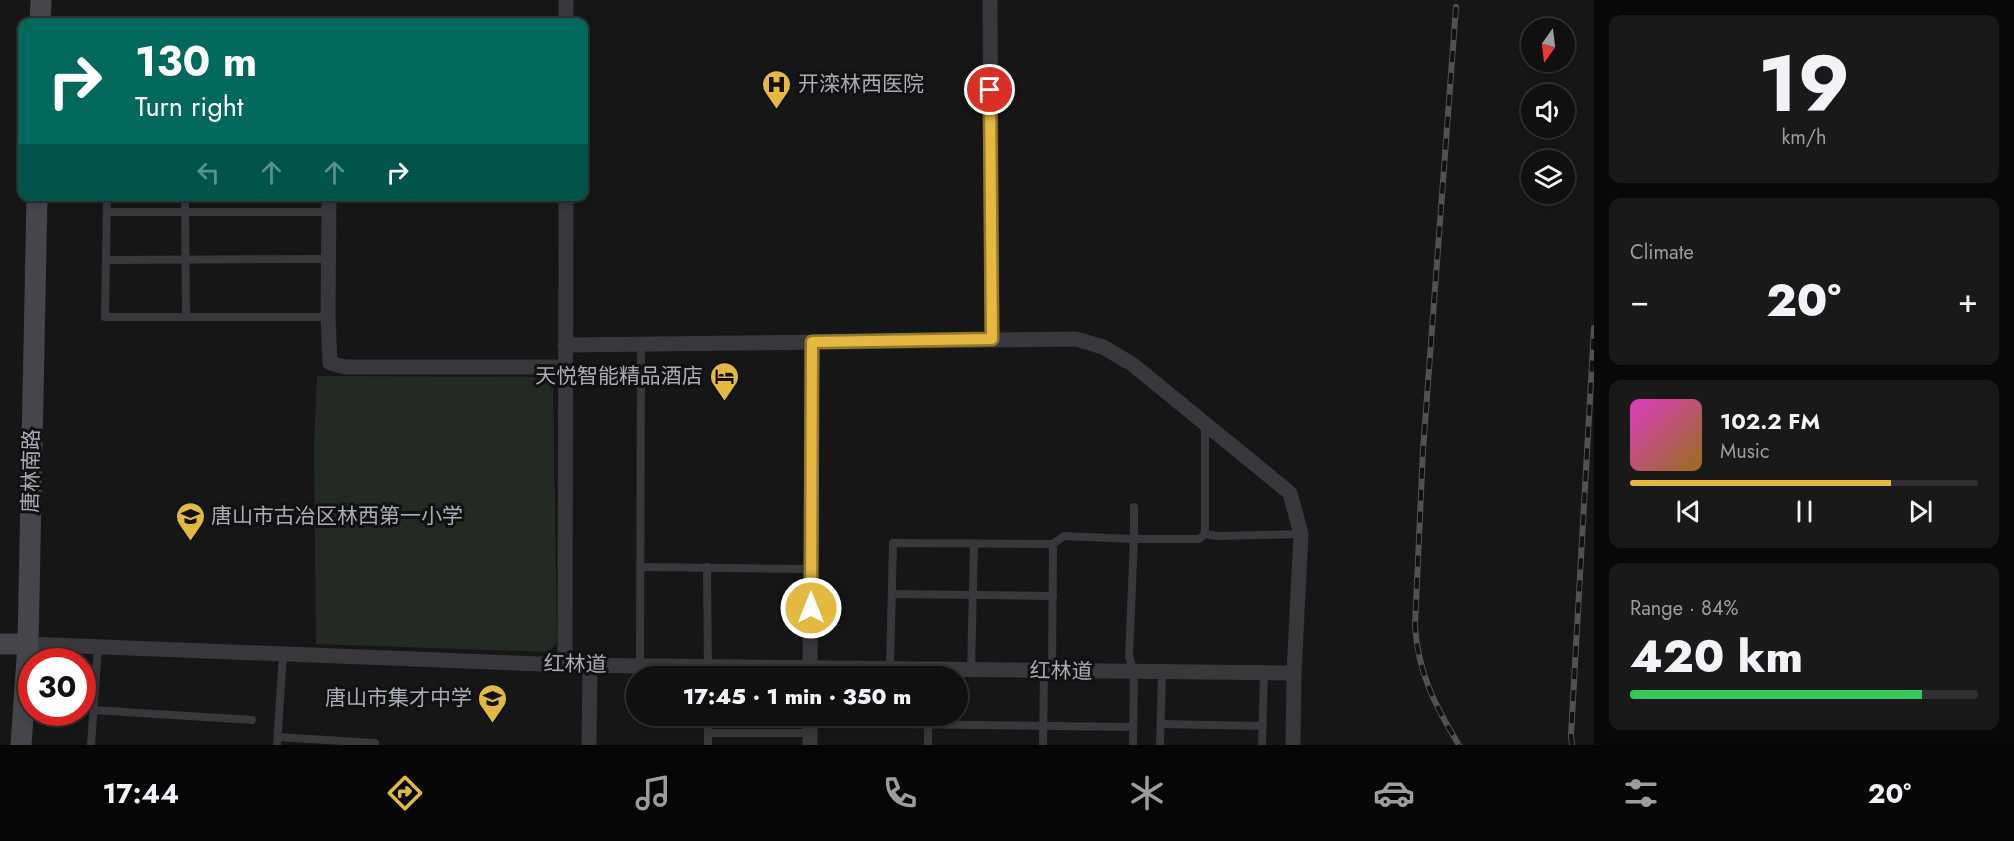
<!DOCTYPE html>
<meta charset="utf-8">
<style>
body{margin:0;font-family:Jost,"Noto Sans SC",sans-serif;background:#19191a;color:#f1f3f6;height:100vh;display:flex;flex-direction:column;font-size:22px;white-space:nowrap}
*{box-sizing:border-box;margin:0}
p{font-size:20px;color:#9c9d9f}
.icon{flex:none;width:33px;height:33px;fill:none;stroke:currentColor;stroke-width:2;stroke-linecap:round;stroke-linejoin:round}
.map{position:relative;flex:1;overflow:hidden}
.sheet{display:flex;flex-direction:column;gap:15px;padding:15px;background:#090909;width:420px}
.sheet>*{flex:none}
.top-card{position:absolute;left:18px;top:18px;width:570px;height:183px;border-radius:12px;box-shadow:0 3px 9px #0003,0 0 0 2px #303031;background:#00695c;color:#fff;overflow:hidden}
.needle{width:39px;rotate:194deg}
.controls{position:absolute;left:1521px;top:18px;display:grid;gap:12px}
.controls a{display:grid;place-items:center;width:54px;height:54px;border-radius:50%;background:#101011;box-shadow:0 3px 9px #0003,0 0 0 2px #303031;font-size:30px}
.speed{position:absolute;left:18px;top:648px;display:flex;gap:12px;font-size:30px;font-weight:700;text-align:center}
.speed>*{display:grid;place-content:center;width:78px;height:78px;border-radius:50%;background:#101011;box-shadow:0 3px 9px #0003,0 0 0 2px #303031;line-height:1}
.speed .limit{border:9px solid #d22;background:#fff;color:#111}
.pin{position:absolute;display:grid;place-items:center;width:51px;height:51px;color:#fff;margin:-26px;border:3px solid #fff;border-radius:50%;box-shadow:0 2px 6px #0007}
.me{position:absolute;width:66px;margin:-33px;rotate:0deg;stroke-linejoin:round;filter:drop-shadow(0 0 4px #0008)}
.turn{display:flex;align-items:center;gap:21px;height:126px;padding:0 18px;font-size:27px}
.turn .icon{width:78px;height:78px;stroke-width:2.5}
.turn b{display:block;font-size:42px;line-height:51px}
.lanes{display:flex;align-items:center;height:57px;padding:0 18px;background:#0003;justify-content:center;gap:30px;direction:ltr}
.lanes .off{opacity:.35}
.big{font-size:45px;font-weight:800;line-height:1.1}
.sheet .card{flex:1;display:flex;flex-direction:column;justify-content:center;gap:9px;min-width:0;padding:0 21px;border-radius:12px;background:#19191a}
.sheet .dial{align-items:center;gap:0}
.dial b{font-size:78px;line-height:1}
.song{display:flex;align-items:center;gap:18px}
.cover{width:72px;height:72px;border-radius:9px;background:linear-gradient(135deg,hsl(310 70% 55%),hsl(40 70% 35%))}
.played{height:6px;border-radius:3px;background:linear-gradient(90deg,#e4b941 75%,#303031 75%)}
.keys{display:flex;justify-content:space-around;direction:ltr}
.heat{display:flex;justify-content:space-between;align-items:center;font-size:33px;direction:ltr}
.charge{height:9px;border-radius:4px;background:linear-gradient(90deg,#34c759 84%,#303031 0)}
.trip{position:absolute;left:626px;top:666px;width:342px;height:60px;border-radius:30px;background:#101011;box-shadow:0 3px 9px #0003,0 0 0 2px #303031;font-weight:800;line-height:60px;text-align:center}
.menu{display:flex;height:96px;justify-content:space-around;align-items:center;background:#060607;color:#9c9d9f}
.menu .icon{width:42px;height:42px}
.menu .active{color:#e4b941}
.menu b{font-size:27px;color:#f1f3f6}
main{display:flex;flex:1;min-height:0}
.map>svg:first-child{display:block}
.green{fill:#222a23}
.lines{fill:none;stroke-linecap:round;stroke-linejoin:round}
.lane{stroke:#37373c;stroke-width:8}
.street{stroke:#37373c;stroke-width:15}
.secondary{stroke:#45464c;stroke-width:21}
.rail-casing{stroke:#505157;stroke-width:6}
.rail{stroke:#111112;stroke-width:4;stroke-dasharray:11;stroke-linecap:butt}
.route-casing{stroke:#94782a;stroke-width:15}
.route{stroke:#e4b941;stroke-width:10}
.labels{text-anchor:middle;stroke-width:6;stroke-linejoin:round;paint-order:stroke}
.poi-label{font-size:21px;fill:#a9acb6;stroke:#111112;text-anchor:start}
.street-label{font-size:21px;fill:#a9acb6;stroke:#111112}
</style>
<main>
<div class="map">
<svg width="1594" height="745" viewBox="0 0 1594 745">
<rect width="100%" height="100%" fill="#161617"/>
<path class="green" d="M317 376 553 377 557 642 549 652 316 644 314 445Z"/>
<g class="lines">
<g class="lane">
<path d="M107 196 105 317H328"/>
<path d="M185 196 186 317"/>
<path d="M107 212H329"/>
<path d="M106 260 328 259"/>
<path d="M1205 534 1217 536 1301 534"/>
<path d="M640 567 811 569"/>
<path d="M707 567 708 676"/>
<path d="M892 594 1053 596"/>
<path d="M640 666 641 344"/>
<path d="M890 668 893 543 1053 544 1064 536 1134 539V507"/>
<path d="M971 670 974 544"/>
<path d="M1052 670 1053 544"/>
<path d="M93 710 252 720"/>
<path d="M708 716V745"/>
<path d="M928 716V745"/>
<path d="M810 723 1133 727"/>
<path d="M1161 724 1263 726"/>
<path d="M708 733H810"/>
<path d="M278 737 375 743"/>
<path d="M91 745 98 646"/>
<path d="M277 745 283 654"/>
<path d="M1043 745 1044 670"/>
<path d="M1133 745 1134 672 1129 656 1134 539H1199L1205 534V425"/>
<path d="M1160 745 1162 672"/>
<path d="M1262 745 1264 673"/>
</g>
<g class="street">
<path d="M566 0V22"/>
<path d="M990 0 992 339"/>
<path d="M329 196 328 317 330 363 345 367H565"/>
<path d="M565 345 1076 339 1103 347 1132 364 1290 493 1301 534 1294 673 1293 745"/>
<path d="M28 644 565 665 1294 673"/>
<path d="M565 665 566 196"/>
<path d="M810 676 812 342"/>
<path d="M589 745 590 665"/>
<path d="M810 745V716"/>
</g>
<g class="secondary">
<path d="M40 22 41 0"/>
<path d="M0 644H28"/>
<path d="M21 745 28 644 37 196"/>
</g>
<defs>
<g id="rail">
<path d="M1456 7 1423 450 1415 626C1418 672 1435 706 1459 745"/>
<path d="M1572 745 1571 735 1594 328"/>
</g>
</defs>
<use href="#rail" class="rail-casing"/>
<use href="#rail" class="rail"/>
</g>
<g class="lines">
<defs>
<path id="route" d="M811 608 812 342 992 339 990 90"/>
</defs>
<use href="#route" class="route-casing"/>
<use href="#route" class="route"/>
</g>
<defs>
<symbol id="hospital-pin" viewBox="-11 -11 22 30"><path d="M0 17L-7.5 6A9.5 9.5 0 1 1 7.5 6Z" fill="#e4b941" stroke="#111112"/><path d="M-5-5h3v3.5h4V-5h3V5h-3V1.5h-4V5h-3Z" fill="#111"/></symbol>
<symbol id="hotel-pin" viewBox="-11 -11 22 30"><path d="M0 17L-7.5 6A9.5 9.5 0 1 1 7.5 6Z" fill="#e4b941" stroke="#111112"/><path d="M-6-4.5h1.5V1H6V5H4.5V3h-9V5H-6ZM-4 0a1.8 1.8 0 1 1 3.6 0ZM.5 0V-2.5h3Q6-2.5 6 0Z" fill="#111"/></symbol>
<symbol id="school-pin" viewBox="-11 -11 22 30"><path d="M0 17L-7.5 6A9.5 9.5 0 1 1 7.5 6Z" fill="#e4b941" stroke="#111112"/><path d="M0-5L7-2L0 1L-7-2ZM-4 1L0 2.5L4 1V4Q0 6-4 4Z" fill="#111"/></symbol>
</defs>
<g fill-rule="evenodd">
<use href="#hospital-pin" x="760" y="68" width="33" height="45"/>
<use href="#hotel-pin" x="708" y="360" width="33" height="45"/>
<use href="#school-pin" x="174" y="500" width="33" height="45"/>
<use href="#school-pin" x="476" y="682" width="33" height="45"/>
</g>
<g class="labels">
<g class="poi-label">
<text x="798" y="91">开滦林西医院</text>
<text x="703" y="383" text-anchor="end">天悦智能精品酒店</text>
<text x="211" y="523">唐山市古冶区林西第一小学</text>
<text x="472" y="705" text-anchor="end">唐山市集才中学</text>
</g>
<g class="street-label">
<text transform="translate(31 471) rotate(-89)" y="7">唐林南路</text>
<text transform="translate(575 664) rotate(1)" y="7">红林道</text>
<text transform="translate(1061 671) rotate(1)" y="7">红林道</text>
</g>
</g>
</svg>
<div class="controls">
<a><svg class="needle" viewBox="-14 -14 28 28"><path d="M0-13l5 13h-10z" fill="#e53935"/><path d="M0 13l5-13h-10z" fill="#9c9d9f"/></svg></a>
<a><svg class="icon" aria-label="sound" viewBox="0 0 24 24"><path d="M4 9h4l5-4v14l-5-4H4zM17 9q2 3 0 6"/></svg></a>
<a><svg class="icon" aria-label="layers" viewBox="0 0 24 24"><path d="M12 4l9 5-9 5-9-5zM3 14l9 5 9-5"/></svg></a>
</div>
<div class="speed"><div class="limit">30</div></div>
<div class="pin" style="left:990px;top:90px;background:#d93025"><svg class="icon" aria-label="arrive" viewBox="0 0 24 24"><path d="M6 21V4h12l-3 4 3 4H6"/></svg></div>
<svg class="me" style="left:811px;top:608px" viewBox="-20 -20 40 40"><circle r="17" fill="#e4b941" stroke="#fff" stroke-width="3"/><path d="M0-11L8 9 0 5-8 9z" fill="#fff"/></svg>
<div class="trip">17:45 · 1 min · 350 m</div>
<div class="top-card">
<div class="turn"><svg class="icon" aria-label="right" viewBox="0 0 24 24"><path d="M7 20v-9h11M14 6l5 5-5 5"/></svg><div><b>130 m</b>Turn right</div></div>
<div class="lanes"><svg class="icon off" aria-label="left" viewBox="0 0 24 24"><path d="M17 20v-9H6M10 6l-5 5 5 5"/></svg><svg class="icon off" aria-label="ahead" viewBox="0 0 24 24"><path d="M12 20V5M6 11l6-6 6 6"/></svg><svg class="icon off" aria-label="ahead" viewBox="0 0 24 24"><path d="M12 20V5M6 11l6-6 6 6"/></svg><svg class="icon" aria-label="right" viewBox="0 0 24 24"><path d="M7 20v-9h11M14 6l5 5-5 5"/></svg></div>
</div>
</div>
<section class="sheet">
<div class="card dial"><b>19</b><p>km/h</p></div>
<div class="card"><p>Climate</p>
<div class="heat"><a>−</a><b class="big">20°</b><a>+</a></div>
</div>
<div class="card">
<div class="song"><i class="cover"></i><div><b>102.2 FM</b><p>Music</p></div></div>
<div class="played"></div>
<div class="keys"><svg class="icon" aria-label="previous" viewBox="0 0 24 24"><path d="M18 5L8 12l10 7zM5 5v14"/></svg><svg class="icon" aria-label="pause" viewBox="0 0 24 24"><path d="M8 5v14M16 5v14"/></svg><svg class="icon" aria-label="next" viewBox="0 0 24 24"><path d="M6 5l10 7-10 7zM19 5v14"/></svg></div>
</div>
<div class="card"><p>Range · 84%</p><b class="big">420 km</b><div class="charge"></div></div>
</section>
</main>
<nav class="menu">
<b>17:44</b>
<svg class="icon active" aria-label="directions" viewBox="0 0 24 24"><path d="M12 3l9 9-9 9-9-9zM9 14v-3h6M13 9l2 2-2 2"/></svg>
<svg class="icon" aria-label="music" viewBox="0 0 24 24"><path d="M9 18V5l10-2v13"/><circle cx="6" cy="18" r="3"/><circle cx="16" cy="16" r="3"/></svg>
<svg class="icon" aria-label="phone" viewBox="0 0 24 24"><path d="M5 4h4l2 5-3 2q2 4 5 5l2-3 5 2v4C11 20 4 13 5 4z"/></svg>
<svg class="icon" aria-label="climate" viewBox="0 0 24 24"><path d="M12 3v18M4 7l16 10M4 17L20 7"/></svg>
<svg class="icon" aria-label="car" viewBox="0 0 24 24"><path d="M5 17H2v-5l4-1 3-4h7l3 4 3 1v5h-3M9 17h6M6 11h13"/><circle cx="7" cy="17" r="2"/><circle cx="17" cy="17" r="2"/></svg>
<svg class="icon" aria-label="filters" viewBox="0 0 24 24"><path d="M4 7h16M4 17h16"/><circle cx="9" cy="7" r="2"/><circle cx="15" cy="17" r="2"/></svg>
<b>20°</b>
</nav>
